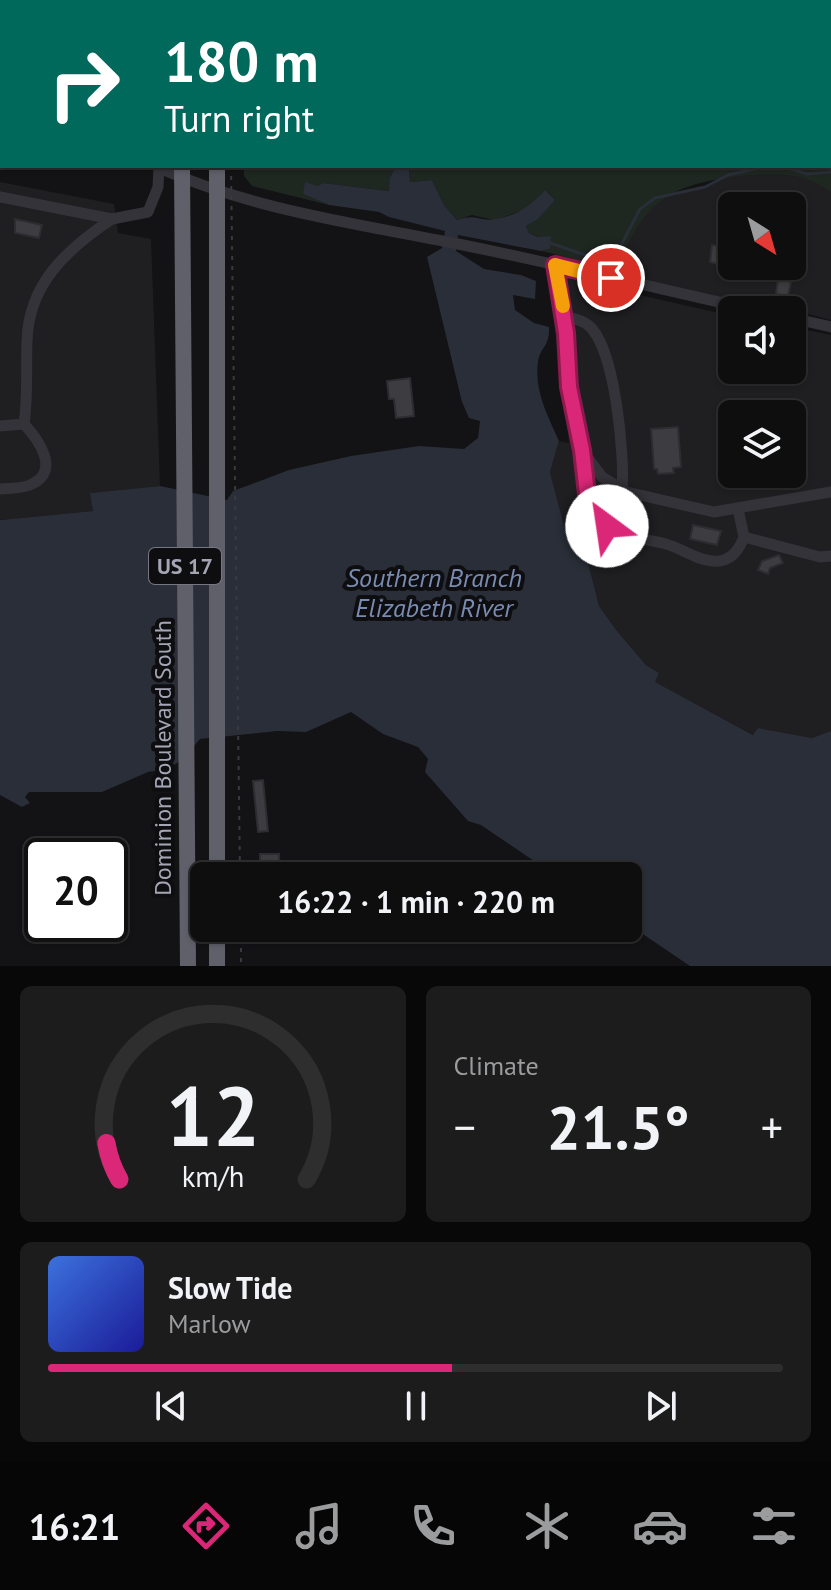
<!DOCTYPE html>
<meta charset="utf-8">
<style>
body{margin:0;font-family:"PT Sans",sans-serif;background:#1c1c1d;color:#f1f3f6;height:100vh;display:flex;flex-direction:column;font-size:30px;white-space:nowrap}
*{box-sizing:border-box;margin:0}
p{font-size:26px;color:#9b9c9e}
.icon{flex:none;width:44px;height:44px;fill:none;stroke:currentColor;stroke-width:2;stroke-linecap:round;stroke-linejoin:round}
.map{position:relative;height:966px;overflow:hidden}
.sheet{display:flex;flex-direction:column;gap:20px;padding:20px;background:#080808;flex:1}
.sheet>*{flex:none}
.top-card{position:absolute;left:0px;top:0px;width:832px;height:168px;box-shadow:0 2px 6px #0004,0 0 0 2px #2e2e2f;background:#00695c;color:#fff;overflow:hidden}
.needle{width:52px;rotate:143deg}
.fabs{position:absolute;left:718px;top:192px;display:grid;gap:16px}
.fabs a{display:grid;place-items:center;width:88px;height:88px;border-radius:12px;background:#0e0e0f;box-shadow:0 2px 6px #0004,0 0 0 2px #2e2e2f;font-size:40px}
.speed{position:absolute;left:24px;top:838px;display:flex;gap:16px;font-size:40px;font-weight:700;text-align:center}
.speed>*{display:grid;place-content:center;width:104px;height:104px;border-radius:50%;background:#0e0e0f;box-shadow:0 2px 6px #0004,0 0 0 2px #2e2e2f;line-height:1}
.speed .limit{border:4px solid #111;border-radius:12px;background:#fff;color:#111}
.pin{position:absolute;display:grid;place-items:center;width:68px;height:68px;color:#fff;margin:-34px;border:4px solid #fff;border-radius:50%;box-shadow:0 2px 8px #0007}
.me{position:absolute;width:88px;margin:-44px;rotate:329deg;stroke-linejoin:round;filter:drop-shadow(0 0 6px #0008)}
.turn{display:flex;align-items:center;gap:28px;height:168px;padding:0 32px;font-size:36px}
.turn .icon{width:104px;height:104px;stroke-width:2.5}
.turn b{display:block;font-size:56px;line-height:68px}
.big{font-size:60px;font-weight:600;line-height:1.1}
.sheet .widget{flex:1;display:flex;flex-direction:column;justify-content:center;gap:12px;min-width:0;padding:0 28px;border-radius:12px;background:#1c1c1d}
.sheet .dial{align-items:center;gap:0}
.dial svg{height:208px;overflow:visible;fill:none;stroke:#2e2e2f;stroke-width:7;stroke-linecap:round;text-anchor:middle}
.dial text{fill:#f1f3f6;stroke:none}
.song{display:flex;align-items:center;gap:24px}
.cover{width:96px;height:96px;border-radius:12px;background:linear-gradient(135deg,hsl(220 70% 55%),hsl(240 70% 35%))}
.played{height:8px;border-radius:4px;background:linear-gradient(90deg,#db2777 55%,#2e2e2f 55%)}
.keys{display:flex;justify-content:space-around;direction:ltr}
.heat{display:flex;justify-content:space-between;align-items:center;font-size:44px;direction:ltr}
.sheet .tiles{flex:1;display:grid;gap:20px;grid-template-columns:1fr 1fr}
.widget:last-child{grid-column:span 2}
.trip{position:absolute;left:190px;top:862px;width:452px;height:80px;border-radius:12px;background:#0e0e0f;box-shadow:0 2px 6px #0004,0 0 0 2px #2e2e2f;font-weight:600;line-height:80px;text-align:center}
.dock{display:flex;height:128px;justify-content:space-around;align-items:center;background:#060606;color:#9b9c9e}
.dock .icon{width:56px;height:56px}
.dock .on{color:#db2777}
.dock b{font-size:36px;color:#f1f3f6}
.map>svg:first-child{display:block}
.built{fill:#1f1e21;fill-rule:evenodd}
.green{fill:#1f2721}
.water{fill:#292e38}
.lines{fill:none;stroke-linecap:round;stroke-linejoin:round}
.stream{stroke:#292e38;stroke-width:3}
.building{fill:#3d3c41;stroke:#2d2c30;stroke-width:2}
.path{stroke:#393a40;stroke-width:2;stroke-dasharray:4 6;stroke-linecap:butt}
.minor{stroke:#343339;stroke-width:11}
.highway{stroke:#5f606a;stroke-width:16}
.path-bridge{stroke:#393a40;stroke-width:2;stroke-dasharray:4 6;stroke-linecap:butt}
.highway-bridge{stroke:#5f606a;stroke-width:16}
.route-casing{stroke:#8e194d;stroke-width:20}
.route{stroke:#db2777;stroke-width:14}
.slow{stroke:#f59e0b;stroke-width:14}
.labels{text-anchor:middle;stroke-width:8;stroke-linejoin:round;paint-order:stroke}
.shield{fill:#0e0d0f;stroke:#777783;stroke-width:2}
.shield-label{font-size:22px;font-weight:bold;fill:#a4a5b5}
.street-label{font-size:24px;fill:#a4a5b5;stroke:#0e0d0f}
.water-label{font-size:26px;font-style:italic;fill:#798bb1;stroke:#0e0d0f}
</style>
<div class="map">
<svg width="831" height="966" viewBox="0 0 831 966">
<rect width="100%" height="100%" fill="#131214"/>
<g class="built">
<path d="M785 167 831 189V320L792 310 711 296 567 263 655 198 705 187 728 175ZM732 206H792V266H732Z"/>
<path d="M0 182 114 204 118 233 151 239 160 486 91 493 93 511 0 520Z"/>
<path d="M548 274 732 316V370H792V327L831 335V731L812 738 758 728 754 735 654 682 659 673 646 665 617 631 599 606 586 554 564 527 550 472 559 441 569 443ZM732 414H792V474H732Z"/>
</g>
<g class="green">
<path d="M243 0H455L243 2Z"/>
<path d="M508 0H831V192C822 186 814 181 803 178 771 169 692 178 665 198 641 215 631 237 619 263L607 267 541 251 550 249 539 237 529 233 526 226 555 200 545 190 532 206 504 217 493 220 472 215 457 220 444 205 432 180 410 182 409 166H830V2H507Z"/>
<path d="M244 166H393L395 169 390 177V191L324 183 303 194 329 205 252 186 244 176Z"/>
</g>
<path class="water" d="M393 166H409L410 182 432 180 444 205 457 220C476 213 480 222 495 219 516 216 532 205 545 190L555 200 538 219 526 226 529 233 538 237 551 236 550 249 541 251 458 235 456 251 484 269 521 275 536 281 535 299 513 295 515 310 534 323 549 327C550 347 540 347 538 362 534 391 548 416 559 441L550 472 564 526 586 554 599 606 617 631 646 665 659 673 655 682 753 735 758 728 812 738 831 731V966H690L628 924V876H556L481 825 468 821 425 772 428 759 418 747 383 734 351 712 306 732 277 731 200 739 182 760 167 769 148 772 102 792H29L25 797 30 803 22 807 0 795V520L93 511 90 493 160 486 227 500 233 491 289 470 351 456 419 446 464 449 478 438 480 421 469 418 462 402 427 257 442 248 445 231 389 217 379 212 329 205 303 194 305 182 317 186 324 183 389 191 390 177 395 169Z"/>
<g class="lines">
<g class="stream">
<path d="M404 0 406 2"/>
<path d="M550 243 594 258 611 256 618 251 640 209 655 198 705 187 728 175 764 167H785L807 174 831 172"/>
</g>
</g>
<g class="building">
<path d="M15 219 42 225 39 238 15 233Z"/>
<path d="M712 245 725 247 722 265 710 262Z"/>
<path d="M778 277 791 282 788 296 776 294Z"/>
<path d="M410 378 414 416 396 418 394 399H389L387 381Z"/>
<path d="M678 427 681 467 673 468 674 473 658 474 657 469H654L651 429Z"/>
<path d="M693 525 721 531 717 545 690 539Z"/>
<path d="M779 555 783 563 770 568 768 574 758 570 762 561Z"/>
<path d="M263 780 268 831 258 832 253 781Z"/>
<path d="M260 854H279L280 876H260Z"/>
</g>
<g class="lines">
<path class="path" d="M241 928V966"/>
<g class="minor">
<path d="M157 0V2"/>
<path d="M159 168C258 211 354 223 458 244 557 264 656 288 754 310"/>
<path d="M0 197 112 219 148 212 158 187 159 166"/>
<path d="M555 265 566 333 569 387 576 430 582 450 602 477 627 492 714 512 831 492"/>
<path d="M564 316C571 318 582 320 588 325 615 345 625 457 622 490"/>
<path d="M792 318 831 327"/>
<path d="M0 426 24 424C28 397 26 370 27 342 28 284 67 249 112 219"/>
<path d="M582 453C583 469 583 492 591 507 605 537 639 537 666 544 684 549 705 566 724 560 735 556 740 547 744 537"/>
<path d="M0 489C10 488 23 489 32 484 61 471 38 439 24 424"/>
<path d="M738 509 744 537 820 557 831 556"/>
</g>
<g class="highway">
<path d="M178 0V2"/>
<path d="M218 2V0"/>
<path d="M217 876V402"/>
<path d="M217 928V966"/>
</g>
<path class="path-bridge" d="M231 166 240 876"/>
<g class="highway-bridge">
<path d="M182 166 188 966"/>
<path d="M217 402V166"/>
</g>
</g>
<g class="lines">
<defs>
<path id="route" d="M607 526 591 508 587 494 582 450 569 387 566 333 555 265 611 278"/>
</defs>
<use href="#route" class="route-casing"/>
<use href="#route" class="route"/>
<path class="slow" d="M563 306 555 265 578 271"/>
</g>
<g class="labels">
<rect class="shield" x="149" y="548" width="72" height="36" rx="6"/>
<g class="shield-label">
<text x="185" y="574">US 17</text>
</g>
<g class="street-label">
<text transform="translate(163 758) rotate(-90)" y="8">Dominion Boulevard South</text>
</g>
<g class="water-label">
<text x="434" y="587">Southern Branch<tspan x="434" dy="30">Elizabeth River</tspan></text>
</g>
</g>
</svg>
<div class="fabs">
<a><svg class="needle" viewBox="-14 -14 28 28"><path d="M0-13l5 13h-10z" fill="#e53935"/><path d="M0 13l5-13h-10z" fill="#9b9c9e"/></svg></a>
<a><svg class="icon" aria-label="sound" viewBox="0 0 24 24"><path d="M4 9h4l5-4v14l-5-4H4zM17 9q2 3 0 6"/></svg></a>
<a><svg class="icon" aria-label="layers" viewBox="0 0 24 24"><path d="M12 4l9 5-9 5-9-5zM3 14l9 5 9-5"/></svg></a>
</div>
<div class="speed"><div class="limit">20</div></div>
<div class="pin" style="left:611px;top:278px;background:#d93025"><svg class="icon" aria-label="arrive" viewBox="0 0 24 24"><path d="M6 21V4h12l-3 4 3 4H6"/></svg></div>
<svg class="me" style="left:607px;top:526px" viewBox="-20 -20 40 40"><circle r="19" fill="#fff"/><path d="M0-13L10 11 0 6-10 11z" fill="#db2777"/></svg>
<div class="trip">16:22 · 1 min · 220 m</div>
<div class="top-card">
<div class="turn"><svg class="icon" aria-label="right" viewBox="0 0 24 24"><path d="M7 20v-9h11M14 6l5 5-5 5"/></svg><div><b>180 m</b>Turn right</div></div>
</div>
</div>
<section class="sheet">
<div class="tiles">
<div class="widget dial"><svg viewBox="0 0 100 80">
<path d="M14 69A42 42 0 1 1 86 69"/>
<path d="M14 69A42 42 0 0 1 9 55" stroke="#db2777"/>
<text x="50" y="56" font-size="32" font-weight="700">12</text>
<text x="50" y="72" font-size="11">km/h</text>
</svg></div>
<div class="widget"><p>Climate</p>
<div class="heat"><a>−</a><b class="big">21.5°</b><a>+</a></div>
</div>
<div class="widget">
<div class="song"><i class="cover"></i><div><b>Slow Tide</b><p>Marlow</p></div></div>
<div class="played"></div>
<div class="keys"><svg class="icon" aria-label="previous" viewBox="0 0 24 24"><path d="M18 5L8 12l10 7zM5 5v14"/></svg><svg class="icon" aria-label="pause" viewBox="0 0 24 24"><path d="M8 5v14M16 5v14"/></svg><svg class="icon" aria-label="next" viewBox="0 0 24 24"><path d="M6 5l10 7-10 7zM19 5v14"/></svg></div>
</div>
</div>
</section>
<nav class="dock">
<b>16:21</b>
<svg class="icon on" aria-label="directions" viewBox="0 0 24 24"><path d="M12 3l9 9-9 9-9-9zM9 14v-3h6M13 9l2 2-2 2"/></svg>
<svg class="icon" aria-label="music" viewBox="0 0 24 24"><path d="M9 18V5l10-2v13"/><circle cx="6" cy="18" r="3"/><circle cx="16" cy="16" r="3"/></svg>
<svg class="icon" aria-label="phone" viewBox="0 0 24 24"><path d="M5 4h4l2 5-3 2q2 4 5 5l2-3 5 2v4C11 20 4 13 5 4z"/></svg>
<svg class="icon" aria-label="climate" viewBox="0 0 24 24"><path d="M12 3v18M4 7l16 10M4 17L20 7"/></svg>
<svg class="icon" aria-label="car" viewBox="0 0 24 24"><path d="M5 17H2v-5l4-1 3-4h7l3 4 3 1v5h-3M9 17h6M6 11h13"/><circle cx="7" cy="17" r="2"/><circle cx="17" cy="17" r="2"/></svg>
<svg class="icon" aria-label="filters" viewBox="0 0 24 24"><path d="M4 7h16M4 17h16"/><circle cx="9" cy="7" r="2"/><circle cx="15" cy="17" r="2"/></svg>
</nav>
